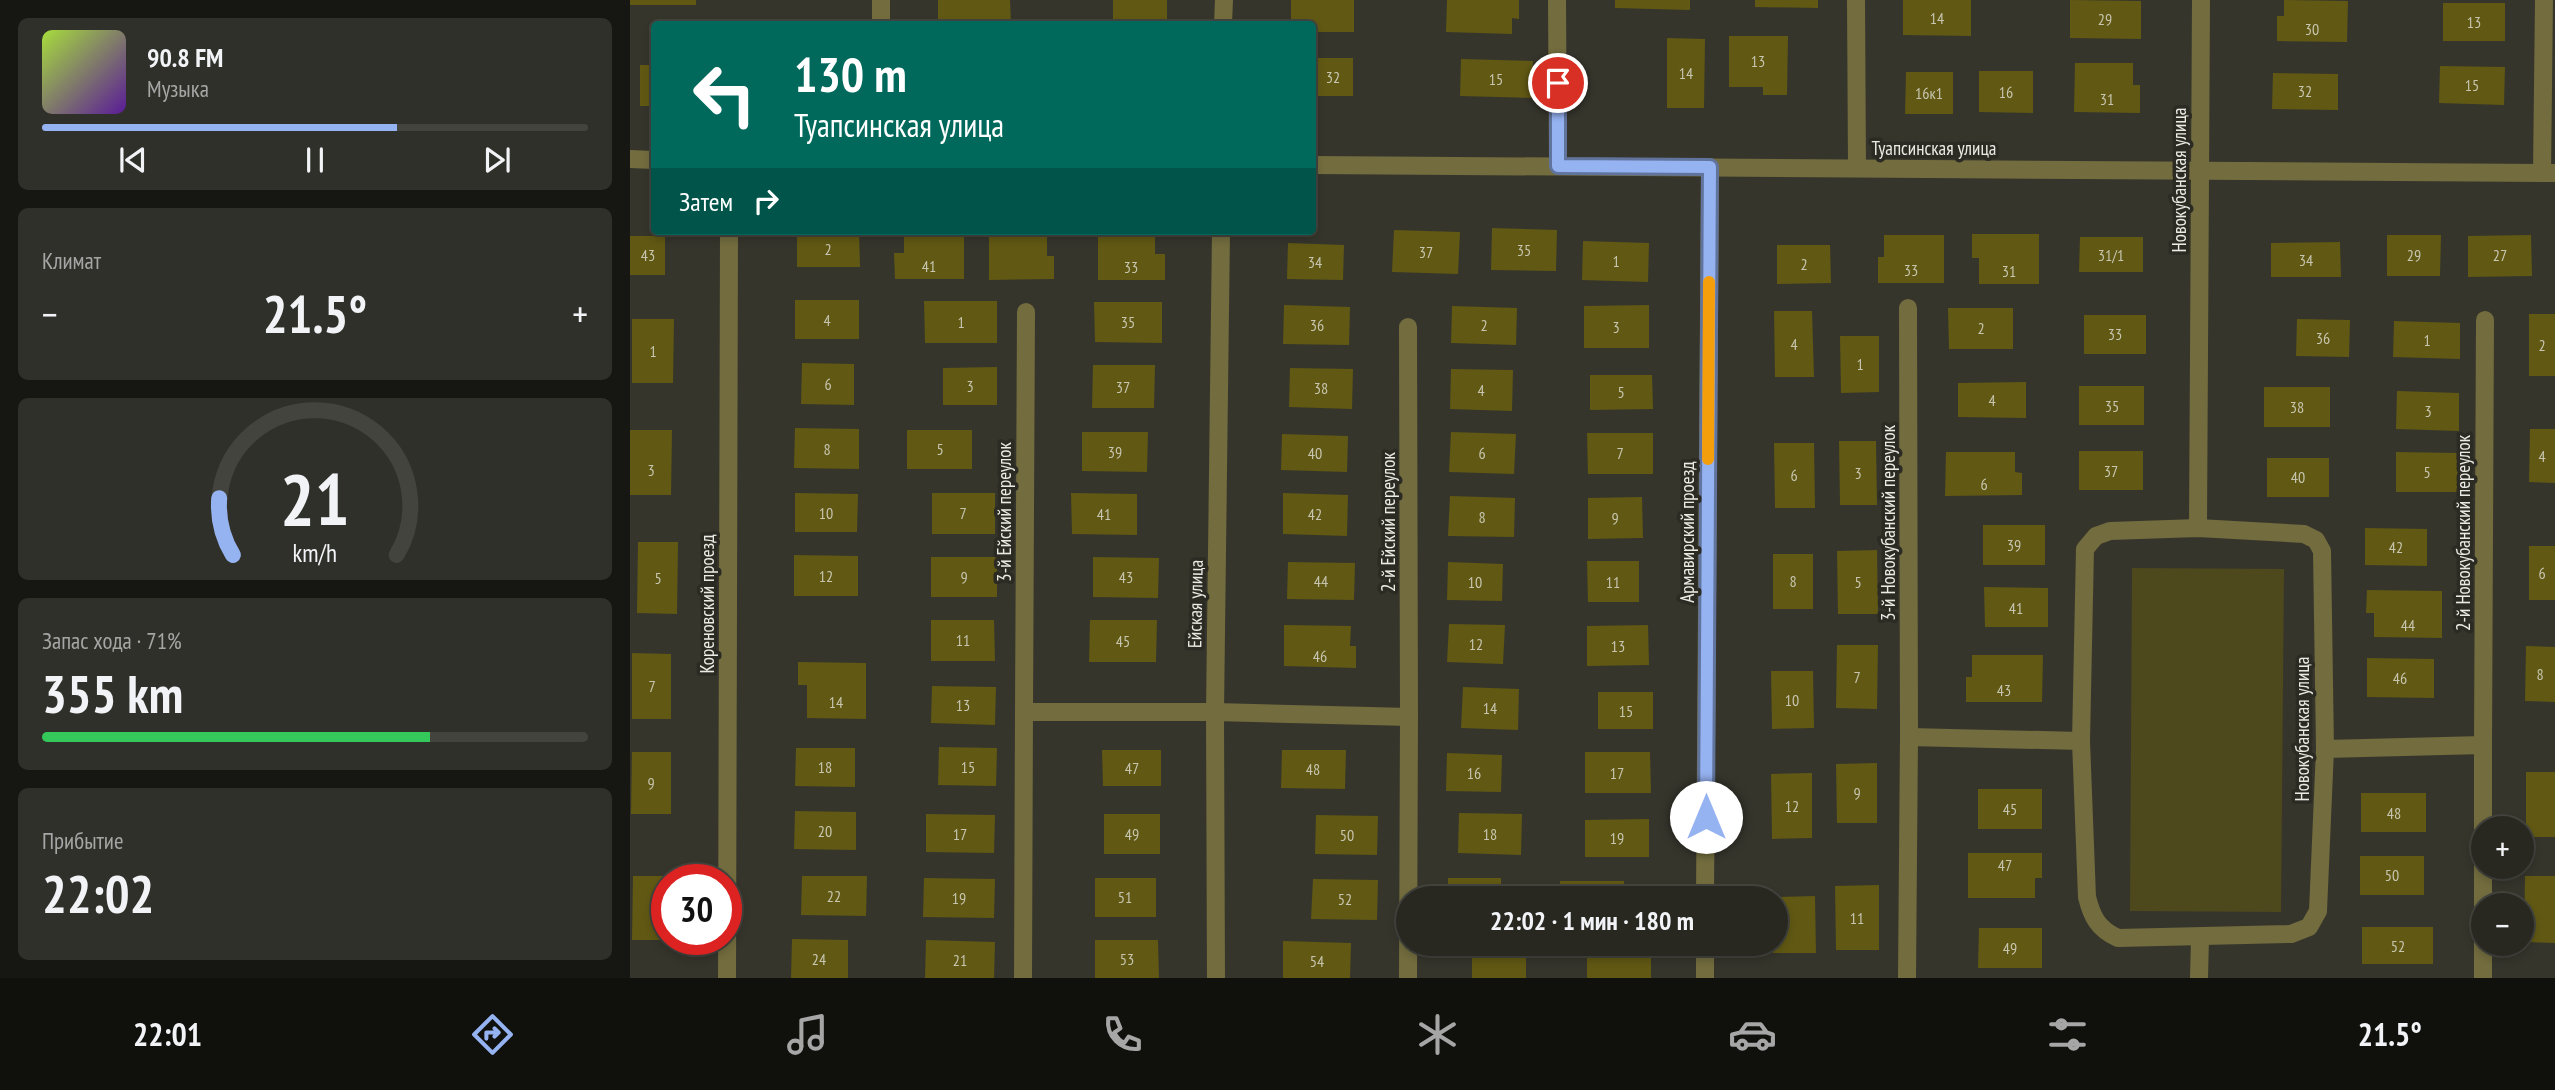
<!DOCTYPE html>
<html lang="ru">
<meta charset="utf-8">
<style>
body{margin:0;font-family:"PT Sans Narrow",sans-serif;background:#30302a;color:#f1f3f6;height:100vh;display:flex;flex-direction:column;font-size:26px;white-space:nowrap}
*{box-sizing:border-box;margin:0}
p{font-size:23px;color:#a5a6a5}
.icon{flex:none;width:38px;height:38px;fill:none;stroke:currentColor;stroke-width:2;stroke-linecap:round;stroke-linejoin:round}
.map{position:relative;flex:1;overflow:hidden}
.drawer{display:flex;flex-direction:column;gap:18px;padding:18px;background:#161612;width:630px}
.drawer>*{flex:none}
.hud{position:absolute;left:21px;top:21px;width:665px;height:214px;border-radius:7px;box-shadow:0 4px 10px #0003,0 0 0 2px #44443f;background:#00695c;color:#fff;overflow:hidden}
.buttons{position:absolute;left:1841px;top:816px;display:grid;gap:14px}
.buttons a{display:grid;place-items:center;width:63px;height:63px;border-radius:50%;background:#282821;box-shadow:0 4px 10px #0003,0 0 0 2px #44443f;font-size:35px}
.speed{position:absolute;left:21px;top:864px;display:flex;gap:14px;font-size:35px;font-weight:700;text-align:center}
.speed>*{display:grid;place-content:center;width:91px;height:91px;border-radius:50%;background:#282821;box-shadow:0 4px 10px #0003,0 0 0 2px #44443f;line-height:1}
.speed .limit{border:10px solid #d22;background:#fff;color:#111}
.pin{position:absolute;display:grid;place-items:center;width:60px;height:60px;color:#fff;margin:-30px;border:4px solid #fff;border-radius:50%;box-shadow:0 2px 7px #0007}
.me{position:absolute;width:77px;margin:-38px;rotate:0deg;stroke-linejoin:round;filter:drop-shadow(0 0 5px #0008)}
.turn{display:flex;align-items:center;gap:24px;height:147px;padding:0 28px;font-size:32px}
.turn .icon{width:91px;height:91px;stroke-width:2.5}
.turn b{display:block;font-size:49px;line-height:60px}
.then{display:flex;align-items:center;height:66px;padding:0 28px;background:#0003;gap:14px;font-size:26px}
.big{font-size:52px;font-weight:600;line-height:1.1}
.drawer .widget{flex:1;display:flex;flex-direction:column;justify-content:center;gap:10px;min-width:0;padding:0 24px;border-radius:10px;background:#30302a}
.drawer .dial{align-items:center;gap:0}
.dial svg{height:182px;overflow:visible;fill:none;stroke:#44443f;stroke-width:7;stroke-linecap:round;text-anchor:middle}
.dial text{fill:#f1f3f6;stroke:none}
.song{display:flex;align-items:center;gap:21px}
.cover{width:84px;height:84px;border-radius:10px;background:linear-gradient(135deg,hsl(80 70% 55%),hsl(270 70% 35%))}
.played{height:7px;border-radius:4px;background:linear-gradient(90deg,#95b2f1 65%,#44443f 65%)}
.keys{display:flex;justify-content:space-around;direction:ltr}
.heat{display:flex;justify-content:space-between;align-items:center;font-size:38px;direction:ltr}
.charge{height:10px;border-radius:5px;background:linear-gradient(90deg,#34c759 71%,#44443f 0)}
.trip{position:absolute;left:766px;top:886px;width:392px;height:70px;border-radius:35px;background:#282821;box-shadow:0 4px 10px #0003,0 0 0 2px #44443f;font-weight:600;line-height:70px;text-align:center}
.tabs{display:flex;height:112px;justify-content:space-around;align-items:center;background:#10100d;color:#a5a6a5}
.tabs .icon{width:49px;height:49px}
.tabs .current{color:#95b2f1}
.tabs b{font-size:32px;color:#f1f3f6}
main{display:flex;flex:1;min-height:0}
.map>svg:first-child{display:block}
.green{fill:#4e481d}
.building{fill:#605813}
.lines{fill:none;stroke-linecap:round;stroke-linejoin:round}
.street{stroke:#726c3e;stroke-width:18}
.route-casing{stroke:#61749d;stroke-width:18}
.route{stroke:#95b2f1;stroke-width:12}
.slow{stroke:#f59e0b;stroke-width:12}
.labels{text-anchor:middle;stroke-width:7;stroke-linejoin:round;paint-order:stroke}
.number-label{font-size:16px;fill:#c8c6b0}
.street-label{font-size:19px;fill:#ebebe5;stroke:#2c2b23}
</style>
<main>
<section class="drawer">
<div class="widget">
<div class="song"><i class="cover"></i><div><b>90.8 FM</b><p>Музыка</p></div></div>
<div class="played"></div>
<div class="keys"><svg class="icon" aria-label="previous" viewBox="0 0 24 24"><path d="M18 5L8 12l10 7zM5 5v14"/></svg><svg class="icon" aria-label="pause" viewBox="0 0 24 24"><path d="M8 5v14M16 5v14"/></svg><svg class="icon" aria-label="next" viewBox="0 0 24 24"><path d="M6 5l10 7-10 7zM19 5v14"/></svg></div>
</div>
<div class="widget"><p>Климат</p>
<div class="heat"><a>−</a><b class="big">21.5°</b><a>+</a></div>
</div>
<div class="widget dial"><svg viewBox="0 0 100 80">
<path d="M14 69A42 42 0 1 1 86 69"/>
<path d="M14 69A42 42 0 0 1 8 44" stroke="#95b2f1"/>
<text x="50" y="56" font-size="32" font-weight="700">21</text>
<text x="50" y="72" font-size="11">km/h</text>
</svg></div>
<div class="widget"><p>Запас хода · 71%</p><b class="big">355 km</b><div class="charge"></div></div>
<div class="widget"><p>Прибытие</p><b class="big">22:02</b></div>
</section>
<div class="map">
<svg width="1925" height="978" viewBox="0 0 1925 978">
<rect width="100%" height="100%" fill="#36352c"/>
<path class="green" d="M1502 568 1654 569 1651 912 1500 911Z"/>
<g class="building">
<rect x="0" y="0" width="66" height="5"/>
<path d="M308 0H380L381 24H308Z"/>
<rect x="483" y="0" width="54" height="24"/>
<path d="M661 0H724V32H682V24H661Z"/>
<path d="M817 0H889V19L882 18V34L816 32Z"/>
<path d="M985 0H1060V10L985 8Z"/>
<path d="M1125 0H1188V8L1125 7Z"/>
<path d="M1273 0H1341V36L1273 35Z"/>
<path d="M1440 0 1511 1V39L1440 38Z"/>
<path d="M1654 0 1718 1 1717 42 1647 41V16H1654Z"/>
<rect x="1813" y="3" width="62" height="38"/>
<path d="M1099 36H1158L1157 95H1133V87H1099Z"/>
<path d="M1037 38 1075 39 1074 108H1037Z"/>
<rect x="682" y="58" width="41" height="38"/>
<path d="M831 59 903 61 902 98 830 96Z"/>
<path d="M1445 63H1503V85H1510V113L1444 112Z"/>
<rect x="10" y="65" width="14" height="41"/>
<path d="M1810 66 1875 67 1874 105 1809 103Z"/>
<path d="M1349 71H1403V113L1349 112Z"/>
<path d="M1276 72H1323V114H1275Z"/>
<path d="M1643 73 1708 74V110L1642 109Z"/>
<path d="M862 228 927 230 926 271 861 270Z"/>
<path d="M764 230 830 232 828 274 762 272Z"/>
<path d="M167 231H229L230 267H167Z"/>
<path d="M274 231H334V279H265L264 253H274Z"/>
<path d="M359 231H417V256H424V279L359 280Z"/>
<path d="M468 232H525V254H535V280H468Z"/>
<path d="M1342 234H1409V284H1349V258H1342Z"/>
<path d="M1254 235H1314V283H1248V257H1254Z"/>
<path d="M1757 235H1811L1810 276H1757Z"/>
<path d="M1901 235 1902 276 1838 277V236Z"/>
<rect x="0" y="236" width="35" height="39"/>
<path d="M1450 237H1513V272H1449Z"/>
<path d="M953 241 1019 243 1018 282 952 280Z"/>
<path d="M1710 242 1711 277H1641V243Z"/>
<path d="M658 243 714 245 713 280 657 279Z"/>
<path d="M1147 245H1200L1201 283 1147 284Z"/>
<rect x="165" y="300" width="64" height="39"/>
<path d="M294 301H367V343H295Z"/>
<path d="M464 302H532V343L465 342Z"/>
<path d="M654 305 720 307 719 345 653 344Z"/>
<path d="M1019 305V348H954V306Z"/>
<path d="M822 306 887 308 886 345 821 343Z"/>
<path d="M1318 308H1383V349H1319Z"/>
<path d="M1144 311H1182L1184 377H1145Z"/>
<rect x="1899" y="314" width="26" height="62"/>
<rect x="1454" y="315" width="62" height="39"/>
<path d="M2 319H44L43 383H2Z"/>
<path d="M1667 319 1720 320 1719 357 1666 356Z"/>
<path d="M1764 321 1830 323V359L1763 357Z"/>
<path d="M1210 336H1249V392L1211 393Z"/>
<path d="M172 363 224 364V405L171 404Z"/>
<path d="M463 365H525L524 408H462Z"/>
<path d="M367 367V405H313V368Z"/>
<path d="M660 368 723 369 722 409 659 407Z"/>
<path d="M821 369 883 370 882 411 820 409Z"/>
<path d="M960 375H1022L1023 409 960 410Z"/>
<path d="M1396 382V418L1328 417V383Z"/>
<rect x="1449" y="386" width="65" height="39"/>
<rect x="1634" y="387" width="66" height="40"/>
<path d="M1767 391 1829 393V431L1766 429Z"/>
<path d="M165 428 229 429V469L164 468Z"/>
<path d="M1900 429H1925V483L1899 482Z"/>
<path d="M0 430H42L41 495H0Z"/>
<rect x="277" y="430" width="65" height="39"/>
<path d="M452 432H518L517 472 452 471Z"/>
<path d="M821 432 886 434 884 474 819 472Z"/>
<path d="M957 433H1023V474H958Z"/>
<path d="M652 434 718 436 717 472 651 470Z"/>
<path d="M1209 441H1246L1247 505H1210Z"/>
<path d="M1144 443H1184L1185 508H1145Z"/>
<rect x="1449" y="451" width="64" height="39"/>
<path d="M1316 452H1385V472L1392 473V495L1315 496Z"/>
<path d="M1766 452 1829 453 1828 492H1766Z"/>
<rect x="1637" y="458" width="62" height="39"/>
<path d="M165 493 228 494 227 532H165Z"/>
<rect x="302" y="493" width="63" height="41"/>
<path d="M441 493 507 494V535L442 534Z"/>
<path d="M653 493 718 495 717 536 653 534Z"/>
<path d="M820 496 885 498 884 537 818 536Z"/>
<path d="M1012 497 1013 538 958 539V498Z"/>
<rect x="1353" y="525" width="62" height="40"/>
<path d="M1735 528 1797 529V566L1735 565Z"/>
<path d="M8 542H48L47 614 7 613Z"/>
<rect x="1899" y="546" width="26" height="54"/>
<path d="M1247 550 1248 614H1208L1207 551Z"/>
<rect x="1143" y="554" width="40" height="55"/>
<path d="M164 555 228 556V596H164Z"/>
<rect x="301" y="557" width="66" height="40"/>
<path d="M463 557 529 558 528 598 463 597Z"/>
<path d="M957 561H1009V602H958Z"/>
<path d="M658 562 725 563 724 600 657 599Z"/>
<path d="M818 562 873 564 872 601 817 600Z"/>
<path d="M1354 587 1418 588V627H1355Z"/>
<path d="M1737 590 1812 591V638L1744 637V613H1736Z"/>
<path d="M301 620H364L365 661H301Z"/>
<path d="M460 620H527L526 662H459Z"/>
<path d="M819 624 875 625 873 664 817 662Z"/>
<path d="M654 625 721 626 720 646H726V668L654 666Z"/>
<path d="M1018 625 1019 665 957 666V626Z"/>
<path d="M1207 645H1248L1247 709 1206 708Z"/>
<path d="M1896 646 1925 647V702L1895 701Z"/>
<path d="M2 653 41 654V719H2Z"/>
<path d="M1342 655H1413L1412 702H1336V677H1342Z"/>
<path d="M1737 658 1804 659V698L1737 697Z"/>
<path d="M168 662 236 663V719L177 718V685H168Z"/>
<path d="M1141 671H1183L1184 728 1142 729Z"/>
<path d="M302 686 366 687 365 725 301 723Z"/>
<path d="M833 687 889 689 888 730 831 728Z"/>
<rect x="968" y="692" width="55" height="37"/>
<path d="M309 747 367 748 366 786 308 785Z"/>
<path d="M166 748H225V787L165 786Z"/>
<path d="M472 750H531V786H473Z"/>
<path d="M652 750H716L715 789 651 788Z"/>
<path d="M2 752H41V814H1Z"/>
<path d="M955 752H1020L1021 793H955Z"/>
<path d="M817 753 872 755 871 792 816 791Z"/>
<path d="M1247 763V823H1207L1206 764Z"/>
<rect x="1896" y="772" width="29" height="65"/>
<path d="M1182 773V838L1142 839 1141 774Z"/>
<rect x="1348" y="789" width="64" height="40"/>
<rect x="1731" y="793" width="65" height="39"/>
<path d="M165 811 226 812V850L164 849Z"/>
<path d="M829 813 892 814 891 855 828 853Z"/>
<path d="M296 814 365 815 364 853 296 852Z"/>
<rect x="474" y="814" width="56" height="40"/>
<path d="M686 815 748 816 747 855 685 854Z"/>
<path d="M1019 819V857H955V820Z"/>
<path d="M1338 853H1412V878H1405V898H1338Z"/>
<rect x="1730" y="856" width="64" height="39"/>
<path d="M3 876H39V880H37V940H2Z"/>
<path d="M172 876H237L236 916 171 915Z"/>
<path d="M1895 876H1925V943L1894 942Z"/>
<path d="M294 878 365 879 364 918 293 917Z"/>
<rect x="465" y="878" width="61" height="39"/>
<rect x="818" y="878" width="53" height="20"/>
<path d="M683 879 748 880 747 920 681 919Z"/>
<rect x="930" y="881" width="64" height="17"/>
<path d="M1249 885V950H1206L1205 886Z"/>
<path d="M1185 896 1186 953H1143V943H1146V897Z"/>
<rect x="1732" y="927" width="71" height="37"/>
<path d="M1349 928H1412V968H1348Z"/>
<path d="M162 939 218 940V978H161Z"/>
<path d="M296 940 365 942 364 978H295Z"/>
<path d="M465 940H528L529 978H465Z"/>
<path d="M653 941 721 943 720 978H653Z"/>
<path d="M896 943V978H842V944Z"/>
<rect x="957" y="943" width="64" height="35"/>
</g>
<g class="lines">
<g class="street">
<path d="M251 0V24"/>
<path d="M927 0 928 166"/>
<path d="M1226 0 1227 168"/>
<path d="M593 24 594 0"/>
<path d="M0 159 24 160"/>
<path d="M682 165 1925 173"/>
<path d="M1912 173 1914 0"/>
<path d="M1568 528 1674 534 1686 540 1692 551 1695 749 1688 911 1679 927 1661 934 1488 938C1468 929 1462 917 1457 897L1451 741 1455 549 1466 536 1480 531Z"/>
<path d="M1568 528 1571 0"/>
<path d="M394 712 396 312"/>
<path d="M1279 737 1451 741"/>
<path d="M1853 745V940"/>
<path d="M1695 749 1853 745 1855 320"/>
<path d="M1075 898 1080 167"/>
<path d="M1853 943V978"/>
<path d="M97 978 99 231"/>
<path d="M393 978 394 712H585L779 717 778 327"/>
<path d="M586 978 585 712 591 231"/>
<path d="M778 978 779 717"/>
<path d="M1075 978V943"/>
<path d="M1277 978 1279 737 1278 308"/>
<path d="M1569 978 1570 938"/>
</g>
</g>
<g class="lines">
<defs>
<path id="route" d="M928 83V166L1080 167 1076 817"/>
</defs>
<use href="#route" class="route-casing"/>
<use href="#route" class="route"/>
<path class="slow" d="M1078 459 1079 282"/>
</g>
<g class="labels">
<g class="number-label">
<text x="1307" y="24">14</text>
<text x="1475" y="25">29</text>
<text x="1844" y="28">13</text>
<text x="1682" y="35">30</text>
<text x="1128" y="67">13</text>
<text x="1056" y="79">14</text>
<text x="703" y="83">32</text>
<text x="866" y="85">15</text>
<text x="1842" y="91">15</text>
<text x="1675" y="97">32</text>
<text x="1376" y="98">16</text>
<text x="1299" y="99">16к1</text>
<text x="1477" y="105">31</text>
<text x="198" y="255">2</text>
<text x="894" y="256">35</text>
<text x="796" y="258">37</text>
<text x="18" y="261">43</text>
<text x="1481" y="261">31/1</text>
<text x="1784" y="261">29</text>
<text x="1870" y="261">27</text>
<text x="1676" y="266">34</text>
<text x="986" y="267">1</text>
<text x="685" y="268">34</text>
<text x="1174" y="270">2</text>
<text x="299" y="272">41</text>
<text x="501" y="273">33</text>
<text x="1281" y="276">33</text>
<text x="1379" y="277">31</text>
<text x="197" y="326">4</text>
<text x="331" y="328">1</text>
<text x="498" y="328">35</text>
<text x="687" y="331">36</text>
<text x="854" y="331">2</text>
<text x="986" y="333">3</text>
<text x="1351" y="334">2</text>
<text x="1485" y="340">33</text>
<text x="1693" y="344">36</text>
<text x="1797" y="346">1</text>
<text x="1164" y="350">4</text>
<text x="1912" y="351">2</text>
<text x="23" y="357">1</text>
<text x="1230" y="370">1</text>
<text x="198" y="390">6</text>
<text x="340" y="392">3</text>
<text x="493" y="393">37</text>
<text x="691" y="394">38</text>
<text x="851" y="396">4</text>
<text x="991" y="398">5</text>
<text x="1362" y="406">4</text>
<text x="1482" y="412">35</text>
<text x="1667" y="413">38</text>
<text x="1798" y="417">3</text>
<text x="197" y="455">8</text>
<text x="310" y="455">5</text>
<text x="485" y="458">39</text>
<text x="685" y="459">40</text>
<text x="852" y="459">6</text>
<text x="990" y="459">7</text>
<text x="1912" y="462">4</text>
<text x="21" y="476">3</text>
<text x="1481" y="477">37</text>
<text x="1797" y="478">5</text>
<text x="1228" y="479">3</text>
<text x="1164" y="481">6</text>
<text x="1668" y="483">40</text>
<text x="1354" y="490">6</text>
<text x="196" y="519">10</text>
<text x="333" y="519">7</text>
<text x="474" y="520">41</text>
<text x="685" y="520">42</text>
<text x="852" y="523">8</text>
<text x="985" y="524">9</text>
<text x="1384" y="551">39</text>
<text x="1766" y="553">42</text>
<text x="1912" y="579">6</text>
<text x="196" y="582">12</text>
<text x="334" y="583">9</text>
<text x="496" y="583">43</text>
<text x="28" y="584">5</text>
<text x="691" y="587">44</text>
<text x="1163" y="587">8</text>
<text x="845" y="588">10</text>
<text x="983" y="588">11</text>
<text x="1228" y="588">5</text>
<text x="1386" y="614">41</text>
<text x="1778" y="631">44</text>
<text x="333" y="646">11</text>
<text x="493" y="647">45</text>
<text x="846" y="650">12</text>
<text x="988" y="652">13</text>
<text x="690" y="662">46</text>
<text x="1910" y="680">8</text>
<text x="1227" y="683">7</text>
<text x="1770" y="684">46</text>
<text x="22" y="692">7</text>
<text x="1374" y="696">43</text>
<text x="1162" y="706">10</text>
<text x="206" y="708">14</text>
<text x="333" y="711">13</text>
<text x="860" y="714">14</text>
<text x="996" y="717">15</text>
<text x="195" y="773">18</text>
<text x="338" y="773">15</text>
<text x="502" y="774">47</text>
<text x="683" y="775">48</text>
<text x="844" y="779">16</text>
<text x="987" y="779">17</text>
<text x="21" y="789">9</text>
<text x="1227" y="799">9</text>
<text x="1162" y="812">12</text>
<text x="1380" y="815">45</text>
<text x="1764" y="819">48</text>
<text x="195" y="837">20</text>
<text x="330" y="840">17</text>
<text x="502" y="840">49</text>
<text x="860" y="840">18</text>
<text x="717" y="841">50</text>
<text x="987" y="844">19</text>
<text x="1375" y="871">47</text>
<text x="1762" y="881">50</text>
<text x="204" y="902">22</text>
<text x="495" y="903">51</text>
<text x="329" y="904">19</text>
<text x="715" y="905">52</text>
<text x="1227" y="924">11</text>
<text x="1768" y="952">52</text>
<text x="1380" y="954">49</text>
<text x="189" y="965">24</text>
<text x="497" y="965">53</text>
<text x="330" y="966">21</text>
<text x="687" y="967">54</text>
</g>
<g class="street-label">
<text x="1304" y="155">Туапсинская улица</text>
<text transform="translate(1549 180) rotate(-90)" y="7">Новокубанская улица</text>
<text transform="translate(374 512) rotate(-90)" y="7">3-й Ейский переулок</text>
<text transform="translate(758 522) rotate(-90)" y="7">2-й Ейский переулок</text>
<text transform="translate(1258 523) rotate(-90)" y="7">3-й Новокубанский переулок</text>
<text transform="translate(1057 532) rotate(-90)" y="7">Армавирский проезд</text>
<text transform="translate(1833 533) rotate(-90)" y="7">2-й Новокубанский переулок</text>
<text transform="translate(77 604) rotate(-90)" y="7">Кореновский проезд</text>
<text transform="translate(565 604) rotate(-89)" y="7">Ейская улица</text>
<text transform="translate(1672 729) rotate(-90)" y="7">Новокубанская улица</text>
</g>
</g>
</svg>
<div class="buttons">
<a>+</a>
<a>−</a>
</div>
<div class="speed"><div class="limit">30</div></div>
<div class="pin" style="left:928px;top:83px;background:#d93025"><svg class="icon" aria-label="arrive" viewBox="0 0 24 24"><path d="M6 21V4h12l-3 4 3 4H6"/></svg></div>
<svg class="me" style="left:1076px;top:817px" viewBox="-20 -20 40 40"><circle r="19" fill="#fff"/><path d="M0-13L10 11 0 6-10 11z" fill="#95b2f1"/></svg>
<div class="trip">22:02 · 1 мин · 180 m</div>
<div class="hud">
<div class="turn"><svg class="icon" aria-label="left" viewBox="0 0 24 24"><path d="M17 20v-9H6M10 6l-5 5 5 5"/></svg><div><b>130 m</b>Туапсинская улица</div></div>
<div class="then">Затем<svg class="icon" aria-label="right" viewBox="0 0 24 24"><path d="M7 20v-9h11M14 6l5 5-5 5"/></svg></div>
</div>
</div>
</main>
<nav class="tabs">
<b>22:01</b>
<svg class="icon current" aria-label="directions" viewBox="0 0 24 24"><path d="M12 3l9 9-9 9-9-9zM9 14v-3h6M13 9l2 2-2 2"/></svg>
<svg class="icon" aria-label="music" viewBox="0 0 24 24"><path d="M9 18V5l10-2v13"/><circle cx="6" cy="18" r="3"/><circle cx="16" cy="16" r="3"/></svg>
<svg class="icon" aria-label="phone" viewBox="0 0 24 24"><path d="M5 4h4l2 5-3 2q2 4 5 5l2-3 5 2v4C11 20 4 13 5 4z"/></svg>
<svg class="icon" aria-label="climate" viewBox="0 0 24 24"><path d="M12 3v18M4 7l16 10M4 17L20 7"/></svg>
<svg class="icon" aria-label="car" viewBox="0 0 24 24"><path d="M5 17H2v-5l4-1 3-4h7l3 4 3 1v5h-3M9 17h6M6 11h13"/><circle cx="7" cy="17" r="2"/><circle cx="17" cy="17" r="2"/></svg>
<svg class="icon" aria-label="filters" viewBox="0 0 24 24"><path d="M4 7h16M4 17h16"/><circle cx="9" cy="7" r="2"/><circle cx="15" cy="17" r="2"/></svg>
<b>21.5°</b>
</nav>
